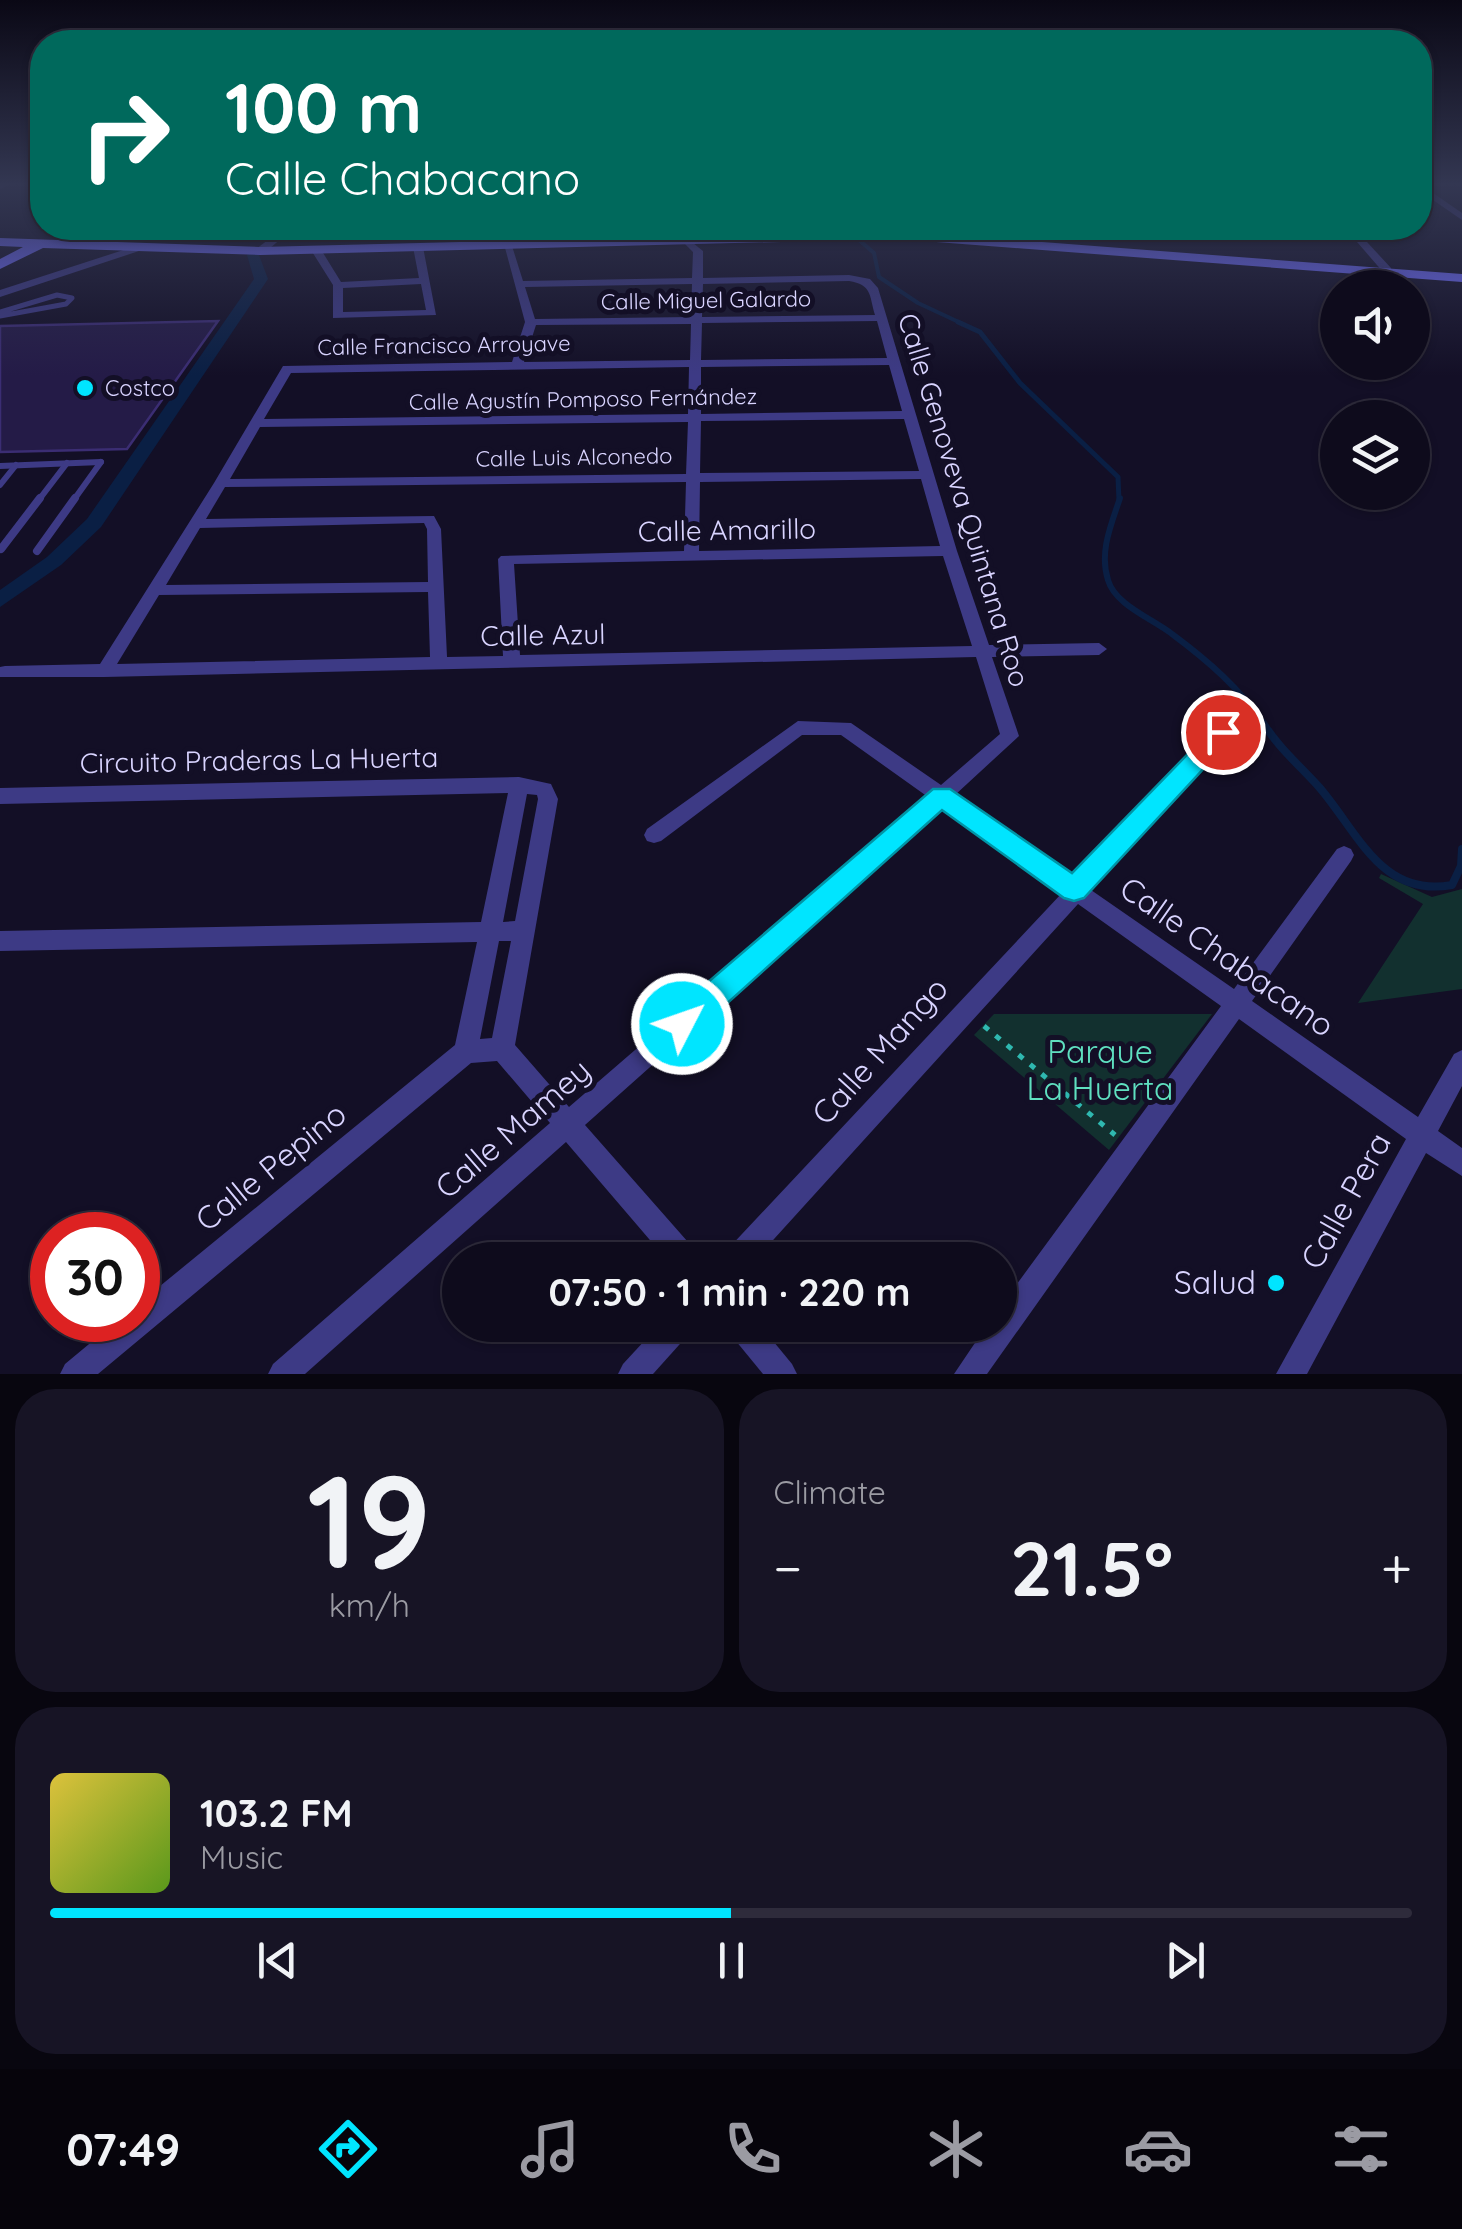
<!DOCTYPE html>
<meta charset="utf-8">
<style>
body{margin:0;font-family:Quicksand,sans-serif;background:#171425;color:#f1f3f6;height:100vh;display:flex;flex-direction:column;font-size:38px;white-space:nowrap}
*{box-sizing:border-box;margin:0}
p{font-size:32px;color:#9b9ba3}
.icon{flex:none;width:55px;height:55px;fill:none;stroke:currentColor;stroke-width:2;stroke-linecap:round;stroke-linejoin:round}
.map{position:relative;height:1374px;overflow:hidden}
.side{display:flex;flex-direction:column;gap:15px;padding:15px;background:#08060f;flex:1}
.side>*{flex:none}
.top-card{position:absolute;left:30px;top:30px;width:1402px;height:210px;border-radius:40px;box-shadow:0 2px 8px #0004,0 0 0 2px #2e2b3b;background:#00695c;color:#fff;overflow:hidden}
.tools{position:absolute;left:1320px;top:270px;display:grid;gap:20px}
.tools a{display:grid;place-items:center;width:110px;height:110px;border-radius:50%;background:#0e0b1c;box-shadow:0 2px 8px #0004,0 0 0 2px #2e2b3b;font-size:50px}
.speed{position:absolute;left:30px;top:1212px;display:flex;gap:20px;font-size:50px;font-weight:700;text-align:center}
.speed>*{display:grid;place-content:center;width:130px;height:130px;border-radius:50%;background:#0e0b1c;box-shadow:0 2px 8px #0004,0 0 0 2px #2e2b3b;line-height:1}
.speed .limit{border:15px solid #d22;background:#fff;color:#111}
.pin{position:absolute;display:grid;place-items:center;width:85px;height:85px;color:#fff;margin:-42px;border:5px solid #fff;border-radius:50%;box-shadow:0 2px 10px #0007}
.me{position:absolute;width:110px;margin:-55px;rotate:49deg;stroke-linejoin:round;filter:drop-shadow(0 0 8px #0008)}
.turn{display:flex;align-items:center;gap:35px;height:210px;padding:0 30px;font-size:45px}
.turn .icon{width:130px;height:130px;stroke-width:2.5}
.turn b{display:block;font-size:70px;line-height:85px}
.big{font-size:75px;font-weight:700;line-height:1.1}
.side .card{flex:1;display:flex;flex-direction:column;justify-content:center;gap:15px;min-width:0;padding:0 35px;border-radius:40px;background:#171425}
.side .dial{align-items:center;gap:0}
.dial b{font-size:130px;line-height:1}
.song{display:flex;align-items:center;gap:30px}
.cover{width:120px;height:120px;border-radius:15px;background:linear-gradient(135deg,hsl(50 70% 55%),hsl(90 70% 35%))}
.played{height:10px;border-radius:5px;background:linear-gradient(90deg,#00e5ff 50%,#2e2b3b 50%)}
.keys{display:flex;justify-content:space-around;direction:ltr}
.heat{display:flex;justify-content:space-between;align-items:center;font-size:55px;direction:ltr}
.side .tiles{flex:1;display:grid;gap:15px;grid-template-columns:1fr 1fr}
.card:last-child{grid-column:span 2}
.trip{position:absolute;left:442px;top:1242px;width:575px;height:100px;border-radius:50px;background:#0e0b1c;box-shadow:0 2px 8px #0004,0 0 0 2px #2e2b3b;font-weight:700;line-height:100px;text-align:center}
.tabs{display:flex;height:160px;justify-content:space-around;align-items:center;background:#06040b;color:#9b9ba3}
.tabs .icon{width:70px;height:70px}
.tabs .active{color:#00e5ff}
.tabs b{font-size:45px;color:#f1f3f6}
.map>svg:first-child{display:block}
.green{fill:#12302f}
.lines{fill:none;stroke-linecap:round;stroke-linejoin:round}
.stream-far3{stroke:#0a1f44;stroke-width:4}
.stream-far2{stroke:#0a1f44;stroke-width:5}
.stream-far1{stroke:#0a1f44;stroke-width:6}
.stream{stroke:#0a1f44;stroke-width:8}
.canal{fill:#0a1f44;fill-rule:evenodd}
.building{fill:#241b47;stroke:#3b2d73;stroke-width:2.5}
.path{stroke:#2fb8b0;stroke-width:5;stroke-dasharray:6 9;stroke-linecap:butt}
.lane-far2{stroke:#3d3a85;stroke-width:5}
.lane-far1{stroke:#3d3a85;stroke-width:6}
.lane{stroke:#3d3a85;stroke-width:8}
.street{fill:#3d3a85;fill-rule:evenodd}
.secondary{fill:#6f6bff;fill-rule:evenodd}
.route{fill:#00e5ff;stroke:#0095a6;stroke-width:2.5}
.poi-dot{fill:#00e5ff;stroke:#130f26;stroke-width:4}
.labels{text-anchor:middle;stroke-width:10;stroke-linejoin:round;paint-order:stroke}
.far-street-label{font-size:22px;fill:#d9d4ff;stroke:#130f26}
.far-poi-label{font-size:22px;fill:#d9d4ff;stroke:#130f26;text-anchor:start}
.street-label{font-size:28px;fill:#d9d4ff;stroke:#130f26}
.near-street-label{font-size:32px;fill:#d9d4ff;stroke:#130f26}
.near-park-label{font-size:32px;fill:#5fe0c0;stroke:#130f26}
.near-poi-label{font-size:32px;fill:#d9d4ff;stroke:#130f26;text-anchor:end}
</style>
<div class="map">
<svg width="1462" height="1374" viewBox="0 0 1462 1374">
<rect width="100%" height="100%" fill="#130f26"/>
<g class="green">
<path d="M1381 874 1432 897 1462 889V989L1358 1003 1423 904 1379 878Z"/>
<path d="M994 1014H1212L1109 1150 974 1035Z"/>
</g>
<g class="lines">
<g class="stream-far3">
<path d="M834 228 855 234"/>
<path d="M859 240 874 253 879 277 918 303 963 324"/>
</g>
<path class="stream-far2" d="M958 322 980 332 1020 383 1118 477 1119 501"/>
<path class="stream-far1" d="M1120 498C1111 525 1099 552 1108 580 1115 605 1153 619 1172 634 1207 660 1241 689 1264 725"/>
<path class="stream" d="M1263 723C1278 747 1300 766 1319 787 1358 832 1381 898 1452 885L1461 866 1462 849"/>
<path class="canal" d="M253 251 259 255 268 279 101 527 61 565 0 607V590L47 557 87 519 254 279 247 255Z"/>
</g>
<path class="building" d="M218 321 127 449 0 452V326Z"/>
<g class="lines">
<path class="path" d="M984 1026 1115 1135"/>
<path class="lane-far2" d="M0 312 57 295 72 298 66 304 0 316"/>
<g class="lane-far1">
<path d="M0 466 101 462"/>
<path d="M0 485 16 465"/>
<path d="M38 501 67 463"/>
<path d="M73 501 101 462"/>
</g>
<g class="lane">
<path d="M1 549 40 498"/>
<path d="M37 551 75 498"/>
</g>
<g class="street">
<path d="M0 184H11L0 189Z"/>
<path d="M1420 184 1462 213V220L1420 191Z"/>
<path d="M284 228H294L264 253H256V249Z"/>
<path d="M823 228H834L847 237 839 239Z"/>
<path d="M1345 228H1354L1391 268V272H1383Z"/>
<path d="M688 239 703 251V278L849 275 870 279 878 288 957 551 989 645 1099 643 1107 649 1099 655 992 657 1019 736 955 795 1075 879 1217 727H1229L1232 732 1229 737 1091 890 1234 989 1337 849 1344 846 1351 849 1354 855 1351 861 1252 1001 1418 1117 1454 1054 1462 1050V1086L1438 1131 1462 1148V1176L1426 1153 1307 1374H1276L1406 1139 1239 1019 987 1374H954L987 1325H1000V1307L1221 1006 1078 904 755 1260H723L727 1250 1062 893 942 807 585 1125 695 1250 699 1260H667L566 1142 305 1374H268L273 1364 550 1123 497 1061 471 1063 98 1374H60L65 1364 118 1320H138V1304L455 1045 477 942 0 951V931L481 922 508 793 0 804V788L519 777 551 784 558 799 515 1045 569 1107 928 797 841 735H802L661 841 654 843 647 841 644 835 647 829 798 721 851 723 941 785 1000 734 976 657 104 677H0V667L5 666 100 664 214 483 283 366 512 362 525 322 504 244 512 246 523 281 692 278 693 252 683 242ZM849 281C872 285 869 294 875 315L702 317 703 284ZM692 284 691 317 535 319 525 287ZM877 321 887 358 701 360 702 323ZM691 324 690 360 524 362 536 325ZM889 365 902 411 701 414V367ZM689 367 688 414 264 419 291 373ZM904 419 919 471 700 473 701 421ZM688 422 686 474 230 479 260 427ZM921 479 940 546 699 551 700 482ZM686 482 684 551 501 556 498 559 503 656 447 657 441 529 434 516 206 519 225 487ZM424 523 427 529 428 582 166 585 200 528ZM943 556 972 646 520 655 514 564ZM428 592 430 657 117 664 159 595ZM527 794 537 795 538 799 515 921 503 922ZM499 941H511L492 1038 480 1039Z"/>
<path d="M142 244 147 247 145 249 0 297V290Z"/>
<path d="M418 244 423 247 436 315 333 318V285L311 250 312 248H320L341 282 419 278 413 247ZM421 284 426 310 343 312V288Z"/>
<path d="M659 1325H692L688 1335 653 1374H618L623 1364Z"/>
<path d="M727 1325H760L792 1364 797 1374H763L731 1335Z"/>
</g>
<path class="secondary" d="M897 231 1462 274V282L897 239 260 255 43 248 0 269V259L23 247 0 246V238L260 247Z"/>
</g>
<linearGradient id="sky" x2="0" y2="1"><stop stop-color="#0a0815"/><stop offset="0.49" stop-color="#333752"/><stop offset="1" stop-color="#333752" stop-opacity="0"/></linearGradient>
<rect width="1462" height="376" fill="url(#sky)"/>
<path class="route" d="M1223 723 1231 726 1235 732 1231 739 1084 898 1074 901 1064 898 942 810 693 1034 682 1038 672 1034 667 1024 672 1013 933 789H950L1072 873 1215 726Z"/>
<g class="poi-dot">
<circle cx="85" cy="388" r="10"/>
<circle cx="1276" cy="1283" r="10"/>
</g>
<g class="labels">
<g class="far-street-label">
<text transform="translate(706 300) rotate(-1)" y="8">Calle Miguel Galardo</text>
<text transform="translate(444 345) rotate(-1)" y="8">Calle Francisco Arroyave</text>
<text transform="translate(583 399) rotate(-1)" y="8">Calle Agustín Pomposo Fernández</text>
<text transform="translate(574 457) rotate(-1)" y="8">Calle Luis Alconedo</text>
</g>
<g class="far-poi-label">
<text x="105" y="396">Costco</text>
</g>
<g class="street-label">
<text transform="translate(964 500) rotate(73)" y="10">Calle Genoveva Quintana Roo</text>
<text transform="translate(727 530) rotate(-1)" y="10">Calle Amarillo</text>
<text transform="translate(543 635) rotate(-1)" y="10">Calle Azul</text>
<text transform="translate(259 760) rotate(-1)" y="10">Circuito Praderas La Huerta</text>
</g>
<g class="near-street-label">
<text transform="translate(1227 957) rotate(35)" y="11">Calle Chabacano</text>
<text transform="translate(880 1051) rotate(-48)" y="11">Calle Mango</text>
<text transform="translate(513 1129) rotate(-41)" y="11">Calle Mamey</text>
<text transform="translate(271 1167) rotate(-39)" y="11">Calle Pepino</text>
<text transform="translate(1346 1201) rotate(-61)" y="11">Calle Pera</text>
</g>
<g class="near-park-label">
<text x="1100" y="1063">Parque<tspan x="1100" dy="37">La Huerta</tspan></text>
</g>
<g class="near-poi-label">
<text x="1256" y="1294">Salud</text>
</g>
</g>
</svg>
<div class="tools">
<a><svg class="icon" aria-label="sound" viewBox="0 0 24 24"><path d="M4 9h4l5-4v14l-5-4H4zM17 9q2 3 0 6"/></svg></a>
<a><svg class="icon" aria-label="layers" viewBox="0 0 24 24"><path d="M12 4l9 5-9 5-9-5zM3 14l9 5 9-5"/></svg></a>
</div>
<div class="speed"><div class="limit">30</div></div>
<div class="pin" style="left:1223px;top:732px;background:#d93025"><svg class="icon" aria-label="arrive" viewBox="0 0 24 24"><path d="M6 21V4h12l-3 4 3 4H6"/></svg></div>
<svg class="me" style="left:682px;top:1024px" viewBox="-20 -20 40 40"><circle r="17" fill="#00e5ff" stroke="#fff" stroke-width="3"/><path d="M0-11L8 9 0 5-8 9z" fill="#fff"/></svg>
<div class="trip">07:50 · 1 min · 220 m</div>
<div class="top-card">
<div class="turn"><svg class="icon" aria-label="right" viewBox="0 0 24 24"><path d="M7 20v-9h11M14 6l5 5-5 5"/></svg><div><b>100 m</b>Calle Chabacano</div></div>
</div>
</div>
<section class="side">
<div class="tiles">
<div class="card dial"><b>19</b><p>km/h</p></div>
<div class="card"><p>Climate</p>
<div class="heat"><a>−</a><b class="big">21.5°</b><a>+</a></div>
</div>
<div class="card">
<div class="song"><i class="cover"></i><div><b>103.2 FM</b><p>Music</p></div></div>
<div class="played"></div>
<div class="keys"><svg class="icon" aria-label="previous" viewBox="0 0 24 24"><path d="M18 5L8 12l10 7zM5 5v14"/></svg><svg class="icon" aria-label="pause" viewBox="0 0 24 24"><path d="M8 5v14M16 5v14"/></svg><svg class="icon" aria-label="next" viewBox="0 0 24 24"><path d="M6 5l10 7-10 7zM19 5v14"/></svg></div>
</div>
</div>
</section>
<nav class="tabs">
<b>07:49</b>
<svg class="icon active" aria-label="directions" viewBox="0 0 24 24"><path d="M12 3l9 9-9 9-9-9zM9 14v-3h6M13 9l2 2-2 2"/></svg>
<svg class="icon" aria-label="music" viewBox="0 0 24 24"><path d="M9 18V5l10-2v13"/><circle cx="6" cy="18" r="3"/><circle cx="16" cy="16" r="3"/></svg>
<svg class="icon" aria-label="phone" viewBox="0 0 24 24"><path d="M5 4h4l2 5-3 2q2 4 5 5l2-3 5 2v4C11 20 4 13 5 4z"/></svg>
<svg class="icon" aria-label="climate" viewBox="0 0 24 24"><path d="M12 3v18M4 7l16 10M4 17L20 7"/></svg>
<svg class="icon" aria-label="car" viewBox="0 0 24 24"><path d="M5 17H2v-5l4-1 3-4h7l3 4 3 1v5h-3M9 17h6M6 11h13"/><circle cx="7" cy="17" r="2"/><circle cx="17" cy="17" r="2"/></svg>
<svg class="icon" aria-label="filters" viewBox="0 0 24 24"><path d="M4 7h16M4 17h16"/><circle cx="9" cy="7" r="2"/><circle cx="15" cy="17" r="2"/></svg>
</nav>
